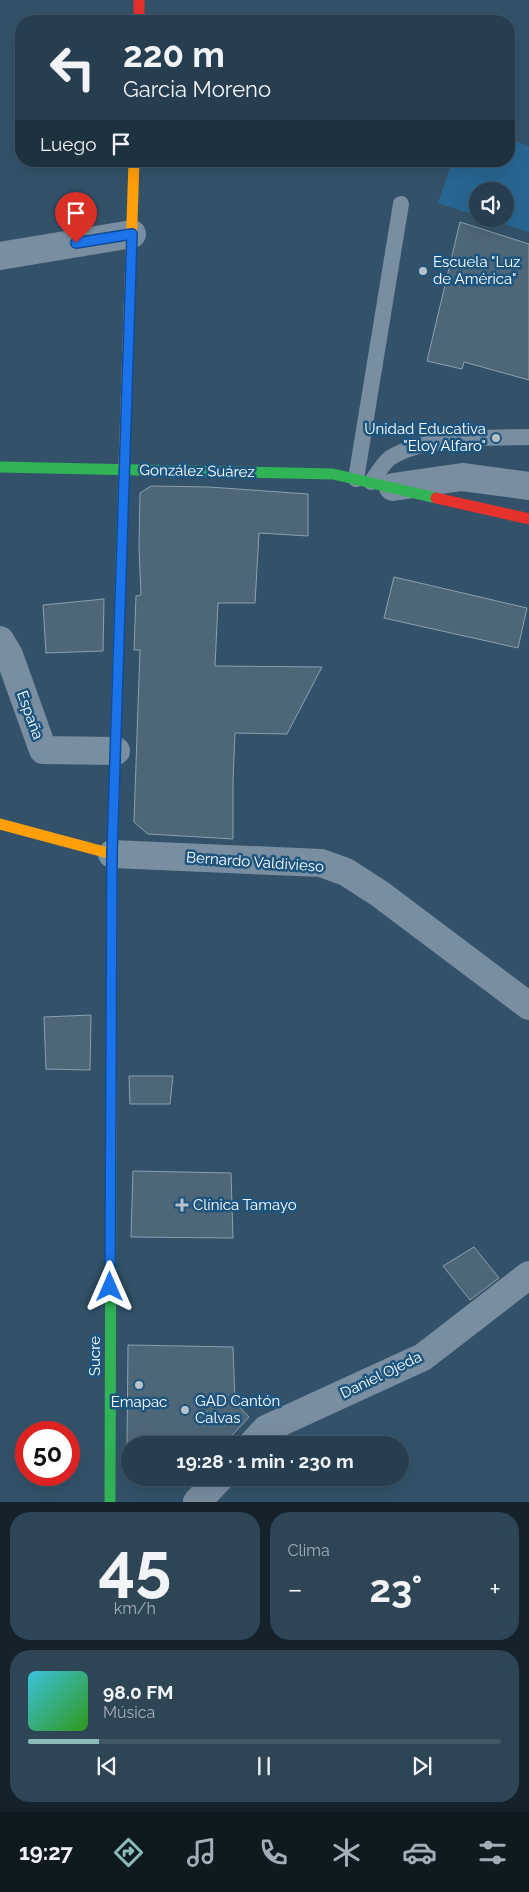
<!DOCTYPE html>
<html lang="es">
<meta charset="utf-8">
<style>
body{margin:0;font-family:Raleway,sans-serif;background:#2e4556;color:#f1f3f6;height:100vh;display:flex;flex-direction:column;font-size:19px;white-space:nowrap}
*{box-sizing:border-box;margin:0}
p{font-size:16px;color:#a4aeb7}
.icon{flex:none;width:28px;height:28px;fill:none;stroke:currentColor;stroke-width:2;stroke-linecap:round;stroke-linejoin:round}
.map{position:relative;height:1502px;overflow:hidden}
.sheet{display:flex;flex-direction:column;gap:10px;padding:10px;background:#15222b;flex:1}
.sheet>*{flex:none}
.hud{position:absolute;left:15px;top:15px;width:500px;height:152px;border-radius:20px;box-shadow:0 5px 20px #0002,0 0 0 1px #425766;background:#263e4f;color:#f1f3f6;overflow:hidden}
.fabs{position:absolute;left:469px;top:182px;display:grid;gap:10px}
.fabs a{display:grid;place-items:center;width:45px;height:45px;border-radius:50%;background:#263e4f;box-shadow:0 5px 20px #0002,0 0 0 1px #425766;font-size:25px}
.speed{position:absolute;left:15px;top:1421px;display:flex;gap:10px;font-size:25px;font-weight:700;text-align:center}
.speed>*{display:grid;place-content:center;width:65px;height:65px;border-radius:50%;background:#263e4f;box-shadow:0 5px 20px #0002,0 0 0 1px #425766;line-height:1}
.speed .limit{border:8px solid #d22;background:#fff;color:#111}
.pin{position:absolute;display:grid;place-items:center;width:42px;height:42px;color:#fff;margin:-51px -21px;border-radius:50% 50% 50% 0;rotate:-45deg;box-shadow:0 0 5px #0007}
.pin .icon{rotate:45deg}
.me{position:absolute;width:55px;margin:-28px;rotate:0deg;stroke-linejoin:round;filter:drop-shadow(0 0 4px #0008)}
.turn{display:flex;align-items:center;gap:18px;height:105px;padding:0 25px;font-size:22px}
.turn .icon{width:65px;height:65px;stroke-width:2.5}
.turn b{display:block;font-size:35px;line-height:42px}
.then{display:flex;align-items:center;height:48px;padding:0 25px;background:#0003;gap:10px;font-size:19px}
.big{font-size:38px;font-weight:700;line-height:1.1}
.sheet .tile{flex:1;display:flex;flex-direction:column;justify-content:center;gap:8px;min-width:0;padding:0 18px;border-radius:20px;background:#2e4556}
.sheet .dial{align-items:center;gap:0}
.dial b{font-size:65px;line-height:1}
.song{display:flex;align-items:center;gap:15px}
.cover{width:60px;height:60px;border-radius:8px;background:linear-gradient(135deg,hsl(190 70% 55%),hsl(110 70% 35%))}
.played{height:5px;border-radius:2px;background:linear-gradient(90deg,#8bbbb9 15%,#425766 15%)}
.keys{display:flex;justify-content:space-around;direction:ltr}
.heat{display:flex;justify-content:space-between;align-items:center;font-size:28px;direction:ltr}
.sheet .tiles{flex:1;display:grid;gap:10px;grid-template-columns:1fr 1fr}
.tile:last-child{grid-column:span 2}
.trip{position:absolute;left:121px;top:1436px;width:288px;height:50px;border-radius:25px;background:#263e4f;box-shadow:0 5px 20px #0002,0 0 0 1px #425766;font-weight:700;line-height:50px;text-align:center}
.tabs{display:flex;height:80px;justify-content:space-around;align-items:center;background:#0f1920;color:#a4aeb7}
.tabs .icon{width:35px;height:35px}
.tabs .current{color:#8bbbb9}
.tabs b{font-size:22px;color:#f1f3f6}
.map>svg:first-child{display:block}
.green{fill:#286692}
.building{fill:#4d6678;stroke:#8ca0ae}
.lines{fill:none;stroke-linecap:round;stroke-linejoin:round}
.lane{stroke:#798ea0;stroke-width:16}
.street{stroke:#798ea0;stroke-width:28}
.fast{stroke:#30b455;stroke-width:11}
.slow{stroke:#ff9f0a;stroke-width:11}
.jam{stroke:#e5322d;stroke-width:11}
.route-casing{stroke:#114b97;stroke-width:12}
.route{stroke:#1a73e8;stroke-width:9}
.poi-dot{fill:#b8c2ca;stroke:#1d557f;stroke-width:2}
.labels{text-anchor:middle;stroke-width:5;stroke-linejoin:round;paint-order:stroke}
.poi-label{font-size:15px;fill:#fff;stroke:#1d557f;text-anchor:start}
.street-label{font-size:15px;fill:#fff;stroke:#1d557f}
</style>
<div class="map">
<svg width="529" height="1502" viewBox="0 0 529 1502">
<rect width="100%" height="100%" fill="#335269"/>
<path class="green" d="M509 139 529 146V232L487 219H505V191H478L477 216 438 203 452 161H509Z"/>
<g class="building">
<path d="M460 222 529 244V380L464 362 462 369 427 361Z"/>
<path d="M151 486 209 487 308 494V536L259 533 255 603H218L215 666 322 667 287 734 235 733 233 781V839L148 834 134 822 140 650H134L136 596 141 595 139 547 140 493Z"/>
<path d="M394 577 527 608 518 648 384 618Z"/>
<path d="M104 599 103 651 46 653 43 605Z"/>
<path d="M91 1015 90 1070 46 1069 44 1017Z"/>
<path d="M129 1076H173L170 1104H130Z"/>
<path d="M133 1171 231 1173 233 1238 131 1237Z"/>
<path d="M474 1247 499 1278 470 1300 443 1266Z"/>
<path d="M128 1345 233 1347 235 1402 249 1417 223 1445H127Z"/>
</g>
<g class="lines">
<g class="lane">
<path d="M356 479 401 204"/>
<path d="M371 482C377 475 383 463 390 458 424 436 489 438 529 437"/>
</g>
<g class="street">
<path d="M0 256 132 234"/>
<path d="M393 487 462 477 529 486"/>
<path d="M0 640 9 655 43 750 116 751"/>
<path d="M112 854 321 863 346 872 380 894 529 1006"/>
<path d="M251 1445 266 1429 423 1357 529 1275"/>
<path d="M197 1502 220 1478"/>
</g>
<g class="fast">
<path d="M0 467 333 474 436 498"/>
<path d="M114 792 124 466"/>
<path d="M110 1502 111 1154"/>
</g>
<g class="slow">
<path d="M124 466 134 161"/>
<path d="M0 824 112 854"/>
<path d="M111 1154 112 854 114 792"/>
</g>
<g class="jam">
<path d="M139 0V21"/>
<path d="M436 498 529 519"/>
</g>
</g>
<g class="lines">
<defs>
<path id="route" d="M76 243 132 234 112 854 110 1287"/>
</defs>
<use href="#route" class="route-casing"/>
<use href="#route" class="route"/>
</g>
<g class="poi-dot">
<circle cx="423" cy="271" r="5"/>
<circle cx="496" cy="438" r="5"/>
<path d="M179.5 1197.5h5v5h5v5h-5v5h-5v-5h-5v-5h5z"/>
<circle cx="139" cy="1385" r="5"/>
<circle cx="185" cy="1410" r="5"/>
</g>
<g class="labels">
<g class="poi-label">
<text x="433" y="267">Escuela "Luz<tspan x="433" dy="17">de América"</tspan></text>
<text x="486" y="434" text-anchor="end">Unidad Educativa<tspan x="486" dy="17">"Eloy Alfaro"</tspan></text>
<text x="193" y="1210">Clínica Tamayo</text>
<text x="195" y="1406">GAD Cantón<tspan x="195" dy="17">Calvas</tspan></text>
<text x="139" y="1407" text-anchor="middle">Emapac</text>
</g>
<g class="street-label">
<text transform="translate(197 471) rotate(1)" y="5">González Suárez</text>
<text transform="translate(30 715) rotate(70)" y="5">España</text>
<text transform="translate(255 862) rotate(4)" y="5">Bernardo Valdivieso</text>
<text transform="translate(95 1356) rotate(-90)" y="5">Sucre</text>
<text transform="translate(381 1375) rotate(-26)" y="5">Daniel Ojeda</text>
</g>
</g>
</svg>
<div class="fabs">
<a><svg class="icon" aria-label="sound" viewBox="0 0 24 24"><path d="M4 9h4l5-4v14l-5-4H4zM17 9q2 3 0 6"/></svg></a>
</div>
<div class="speed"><div class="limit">50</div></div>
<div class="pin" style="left:76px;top:243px;background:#d93025"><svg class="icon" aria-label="arrive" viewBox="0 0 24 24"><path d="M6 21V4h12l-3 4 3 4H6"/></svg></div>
<svg class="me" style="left:110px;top:1287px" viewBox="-20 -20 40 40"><path d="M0-17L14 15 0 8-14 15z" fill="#1a73e8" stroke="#fff" stroke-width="4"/></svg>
<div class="trip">19:28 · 1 min · 230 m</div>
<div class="hud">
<div class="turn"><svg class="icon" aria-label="left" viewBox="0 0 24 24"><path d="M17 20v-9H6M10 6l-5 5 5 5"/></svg><div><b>220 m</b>Garcia Moreno</div></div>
<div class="then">Luego<svg class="icon" aria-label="arrive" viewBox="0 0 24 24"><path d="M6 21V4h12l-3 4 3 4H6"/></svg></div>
</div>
</div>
<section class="sheet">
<div class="tiles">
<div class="tile dial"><b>45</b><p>km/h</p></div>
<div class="tile"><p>Clima</p>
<div class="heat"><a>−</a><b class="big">23°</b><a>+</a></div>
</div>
<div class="tile">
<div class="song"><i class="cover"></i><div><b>98.0 FM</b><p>Música</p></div></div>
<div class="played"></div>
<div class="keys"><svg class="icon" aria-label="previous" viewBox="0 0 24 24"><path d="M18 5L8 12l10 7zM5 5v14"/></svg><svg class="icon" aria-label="pause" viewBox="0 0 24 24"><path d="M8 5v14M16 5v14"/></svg><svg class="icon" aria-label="next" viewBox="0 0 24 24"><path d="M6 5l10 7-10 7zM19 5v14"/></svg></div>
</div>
</div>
</section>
<nav class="tabs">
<b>19:27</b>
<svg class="icon current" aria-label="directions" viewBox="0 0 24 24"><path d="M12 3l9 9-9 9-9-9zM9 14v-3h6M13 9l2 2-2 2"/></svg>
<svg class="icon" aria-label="music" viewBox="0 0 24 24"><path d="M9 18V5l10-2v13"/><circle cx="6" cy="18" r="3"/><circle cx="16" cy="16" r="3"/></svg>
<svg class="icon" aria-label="phone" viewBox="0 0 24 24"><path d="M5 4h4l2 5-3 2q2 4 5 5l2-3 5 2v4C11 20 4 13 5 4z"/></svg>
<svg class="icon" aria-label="climate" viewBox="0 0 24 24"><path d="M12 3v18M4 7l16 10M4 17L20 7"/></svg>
<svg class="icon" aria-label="car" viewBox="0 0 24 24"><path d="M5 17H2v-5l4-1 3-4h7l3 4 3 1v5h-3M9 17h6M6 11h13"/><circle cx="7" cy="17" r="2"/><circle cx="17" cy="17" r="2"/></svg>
<svg class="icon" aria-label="filters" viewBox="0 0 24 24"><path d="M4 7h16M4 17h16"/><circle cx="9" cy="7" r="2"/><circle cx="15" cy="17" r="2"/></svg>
</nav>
